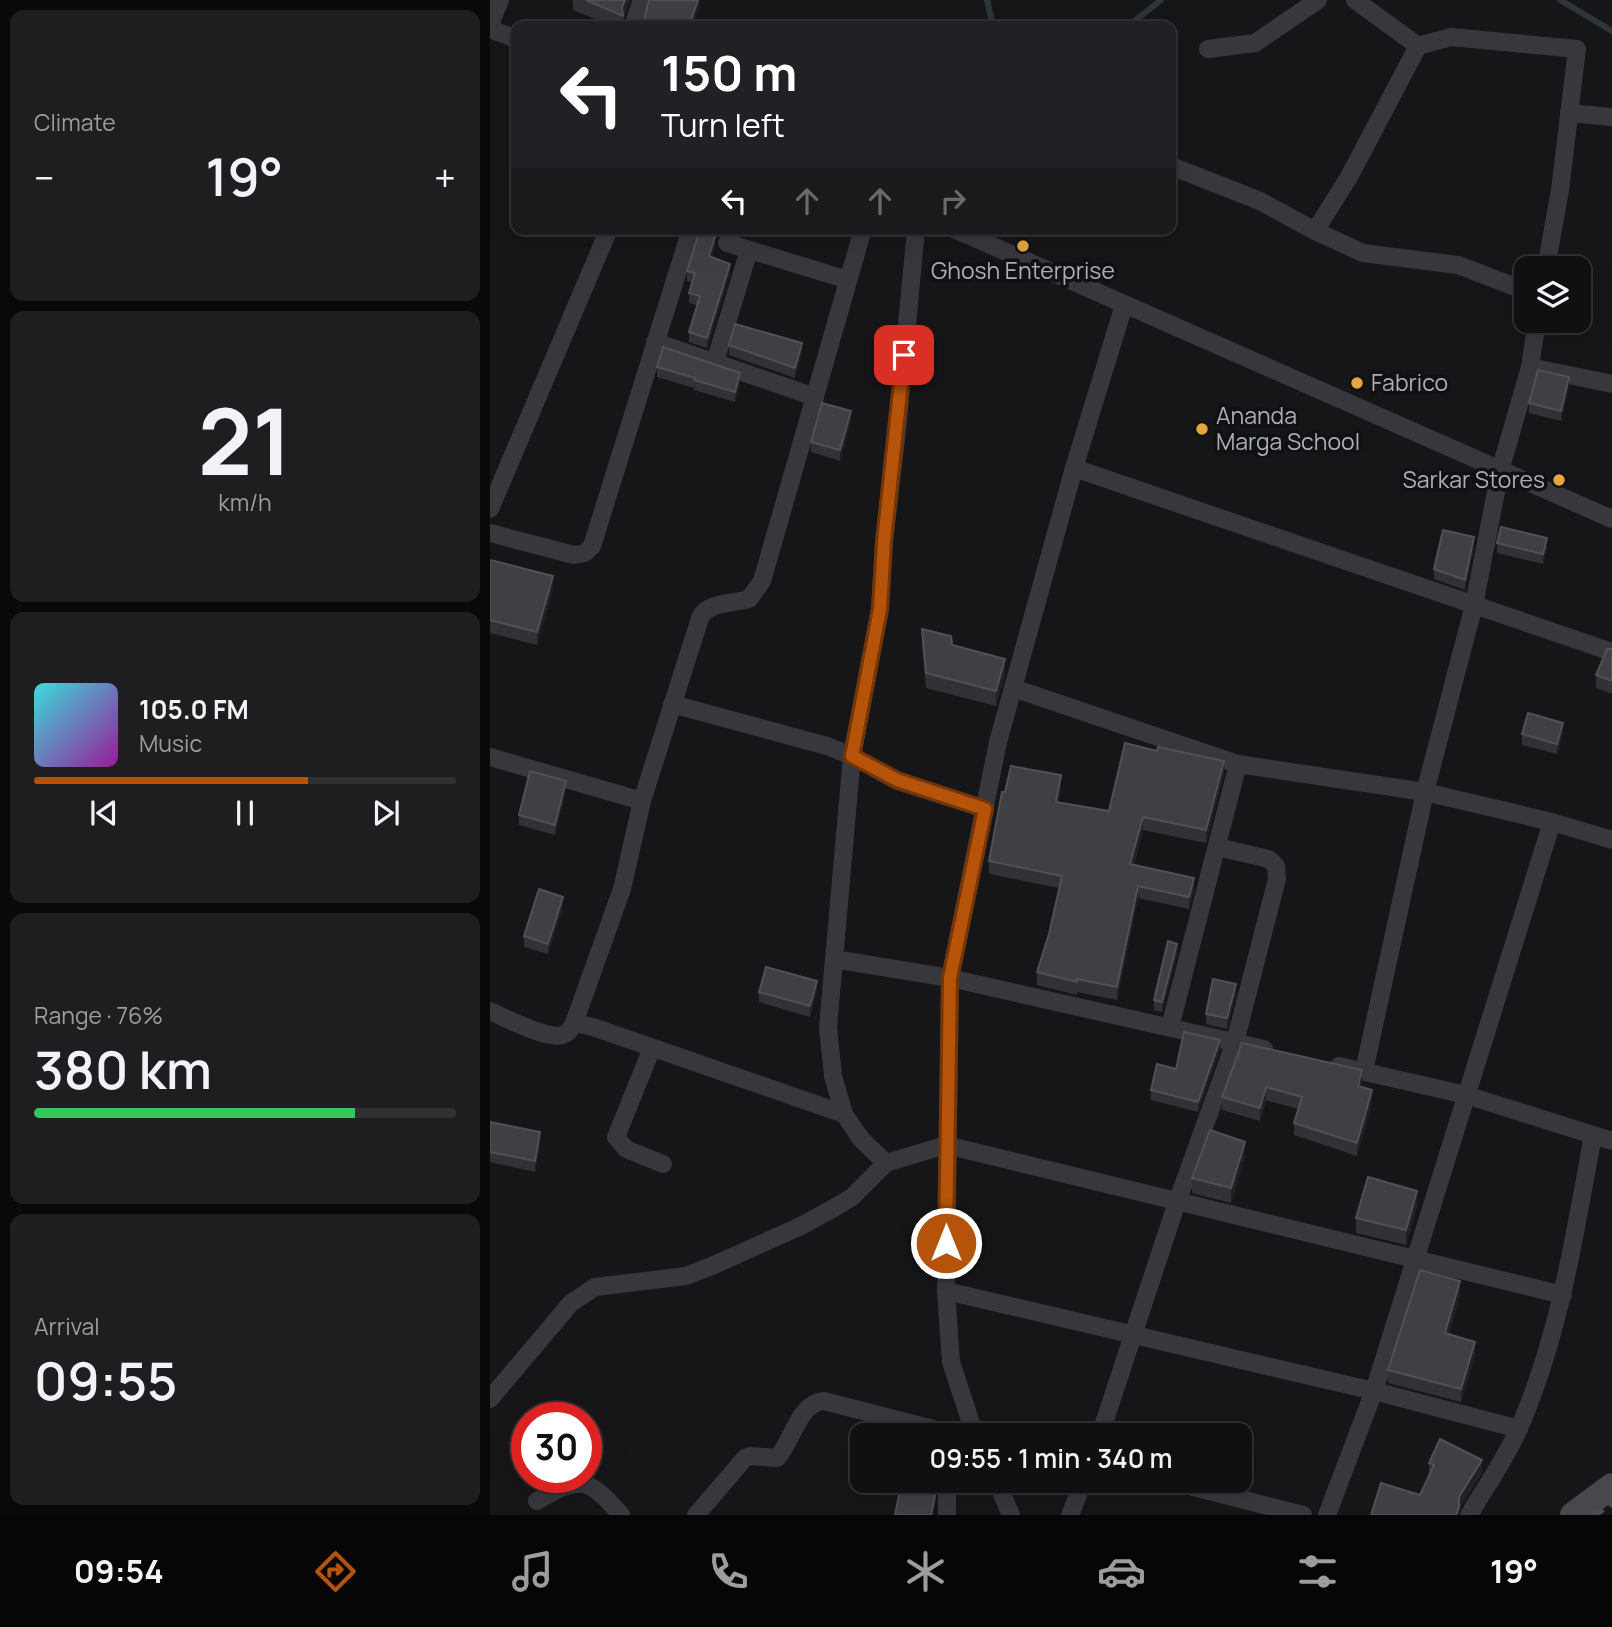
<!DOCTYPE html>
<meta charset="utf-8">
<style>
body{margin:0;font-family:Manrope,sans-serif;background:#1e1e20;color:#f1f3f6;height:100vh;display:flex;flex-direction:column;font-size:26px;white-space:nowrap}
*{box-sizing:border-box;margin:0}
p{font-size:23px;color:#9c9d9f}
.icon{flex:none;width:38px;height:38px;fill:none;stroke:currentColor;stroke-width:2;stroke-linecap:round;stroke-linejoin:round}
.map{position:relative;flex:1;overflow:hidden}
.side{display:flex;flex-direction:column;gap:10px;padding:10px;background:#09090a;width:490px}
.side>*{flex:none}
.guide{position:absolute;left:21px;top:21px;width:665px;height:214px;border-radius:14px;box-shadow:0 7px 28px #0002,0 0 0 2px #303032;background:#202124;color:#fff;overflow:hidden}
.buttons{position:absolute;left:1024px;top:256px;display:grid;gap:14px}
.buttons a{display:grid;place-items:center;width:77px;height:77px;border-radius:14px;background:#101012;box-shadow:0 7px 28px #0002,0 0 0 2px #303032;font-size:35px}
.speed{position:absolute;left:21px;top:1402px;display:flex;gap:14px;font-size:35px;font-weight:700;text-align:center}
.speed>*{display:grid;place-content:center;width:91px;height:91px;border-radius:50%;background:#101012;box-shadow:0 7px 28px #0002,0 0 0 2px #303032;line-height:1}
.speed .limit{border:10px solid #d22;background:#fff;color:#111}
.pin{position:absolute;display:grid;place-items:center;width:60px;height:60px;color:#fff;margin:-30px;border-radius:14px;box-shadow:0 4px 10px #0006}
.me{position:absolute;width:77px;margin:-38px;rotate:0deg;stroke-linejoin:round;filter:drop-shadow(0 0 5px #0008)}
.turn{display:flex;align-items:center;gap:24px;height:147px;padding:0 35px;font-size:32px}
.turn .icon{width:91px;height:91px;stroke-width:2.5}
.turn b{display:block;font-size:49px;line-height:60px}
.lanes{display:flex;align-items:center;height:66px;padding:0 35px;background:#0003;justify-content:center;gap:35px;direction:ltr}
.lanes .off{opacity:.35}
.big{font-size:52px;font-weight:600;line-height:1.1}
.side .widget{flex:1;display:flex;flex-direction:column;justify-content:center;gap:10px;min-width:0;padding:0 24px;border-radius:14px;background:#1e1e20}
.side .dial{align-items:center;gap:0}
.dial b{font-size:91px;line-height:1}
.song{display:flex;align-items:center;gap:21px}
.cover{width:84px;height:84px;border-radius:10px;background:linear-gradient(135deg,hsl(180 70% 55%),hsl(300 70% 35%))}
.played{height:7px;border-radius:4px;background:linear-gradient(90deg,#b45309 65%,#303032 65%)}
.keys{display:flex;justify-content:space-around;direction:ltr}
.heat{display:flex;justify-content:space-between;align-items:center;font-size:38px;direction:ltr}
.charge{height:10px;border-radius:5px;background:linear-gradient(90deg,#34c759 76%,#303032 0)}
.trip{position:absolute;left:360px;top:1423px;width:402px;height:70px;border-radius:14px;background:#101012;box-shadow:0 7px 28px #0002,0 0 0 2px #303032;font-weight:600;line-height:70px;text-align:center}
.dock{display:flex;height:112px;justify-content:space-around;align-items:center;background:#060607;color:#9c9d9f}
.dock .icon{width:49px;height:49px}
.dock .selected{color:#b45309}
.dock b{font-size:32px;color:#f1f3f6}
main{display:flex;flex:1;min-height:0}
.map>svg:first-child{display:block}
.lines{fill:none;stroke-linecap:round;stroke-linejoin:round}
.stream{stroke:#2d353b;stroke-width:6}
.street{stroke:#37383d;stroke-width:18}
.secondary{stroke:#46484c;stroke-width:26}
.rail{stroke:#4b4d51;stroke-width:5;stroke-dasharray:9 7;stroke-linecap:butt}
.wall{fill:#323236}
.shaded-wall{fill:#212124}
.building{fill:#3f4044;stroke:#4f5156;stroke-width:2}
.route-casing{stroke:#753606;stroke-width:18}
.route{stroke:#b45309;stroke-width:12}
.poi-dot{fill:#e5a641;stroke:#111113;stroke-width:2.5}
.labels{text-anchor:middle;stroke-width:7;stroke-linejoin:round;paint-order:stroke}
.poi-label{font-size:23px;fill:#a9aeb7;stroke:#111113;text-anchor:start}
</style>
<main>
<section class="side">
<div class="widget"><p>Climate</p>
<div class="heat"><a>−</a><b class="big">19°</b><a>+</a></div>
</div>
<div class="widget dial"><b>21</b><p>km/h</p></div>
<div class="widget">
<div class="song"><i class="cover"></i><div><b>105.0 FM</b><p>Music</p></div></div>
<div class="played"></div>
<div class="keys"><svg class="icon" aria-label="previous" viewBox="0 0 24 24"><path d="M18 5L8 12l10 7zM5 5v14"/></svg><svg class="icon" aria-label="pause" viewBox="0 0 24 24"><path d="M8 5v14M16 5v14"/></svg><svg class="icon" aria-label="next" viewBox="0 0 24 24"><path d="M6 5l10 7-10 7zM19 5v14"/></svg></div>
</div>
<div class="widget"><p>Range · 76%</p><b class="big">380 km</b><div class="charge"></div></div>
<div class="widget"><p>Arrival</p><b class="big">09:55</b></div>
</section>
<div class="map">
<svg width="1122" height="1515" viewBox="0 0 1122 1515">
<rect width="100%" height="100%" fill="#161618"/>
<g class="lines">
<g class="stream">
<path d="M497 0 503 26"/>
<path d="M1070 0 1122 31"/>
<path d="M638 26 671 0"/>
</g>
<g class="street">
<path d="M865 0 928 46"/>
<path d="M0 25 10 0"/>
<path d="M143 26 152 0"/>
<path d="M0 29 26 39"/>
<path d="M718 49 765 43 828 0"/>
<path d="M1079 113 1122 117"/>
<path d="M681 166 770 201 825 231 873 253 968 265 1036 291"/>
<path d="M464 229 1122 519"/>
<path d="M825 231 859 177 928 46 961 37 1087 49 1070 190 1056 268"/>
<path d="M237 243 358 280"/>
<path d="M165 342 325 397"/>
<path d="M225 362 259 250"/>
<path d="M1040 367 1122 384"/>
<path d="M584 468 1122 652"/>
<path d="M0 509 119 229"/>
<path d="M0 533 84 555 95 553 102 546 201 229"/>
<path d="M523 688 748 764 935 792 1062 822 1122 840"/>
<path d="M182 704 337 746 362 756 407 781 495 809"/>
<path d="M0 757 152 801"/>
<path d="M344 959 460 978 774 1049"/>
<path d="M0 1011C16 1018 57 1040 73 1035 79 1033 81 1028 84 1023L103 1027 354 1114 371 1139 396 1163"/>
<path d="M84 1023 132 889 152 801 210 618C218 601 244 604 259 599L272 581 373 229"/>
<path d="M680 1027 748 764"/>
<path d="M162 1048 126 1137 136 1149 173 1164"/>
<path d="M849 1066 976 1095 1122 1141"/>
<path d="M874 1071 935 792 984 605 1010 471 1040 367 1047 320"/>
<path d="M354 1114 343 1076 338 1027 362 756 390 609 394 541 407 431 426 229"/>
<path d="M456 1291 884 1391 1029 1429"/>
<path d="M0 1399 81 1303 105 1287 196 1276 224 1265 311 1226 344 1208 362 1197 396 1163 456 1145 1073 1295"/>
<path d="M485 1435 461 1362 456 1291 460 978 508 742 584 468 634 305"/>
<path d="M610 1435 687 1202 745 1042 787 879 786 866 779 859 727 847"/>
<path d="M506 1480 521 1515"/>
<path d="M676 1480 813 1515"/>
<path d="M47 1501C90 1475 98 1477 131 1515"/>
<path d="M206 1515 255 1458 260 1456 287 1458C303 1441 308 1403 334 1401L443 1429 457 1435"/>
<path d="M457 1515V1480"/>
<path d="M580 1515 594 1480"/>
<path d="M837 1515 884 1391 1062 822"/>
<path d="M979 1515C996 1486 1017 1457 1030 1426 1070 1333 1085 1233 1103 1135"/>
</g>
<path class="secondary" d="M1083 1515 1122 1486"/>
<path class="rail" d="M1106 1515 1122 1503"/>
</g>
<g class="wall">
<path d="M83 0H140L133 20V26H123L83 10Z"/>
<path d="M210 0V5L202 26H147Z"/>
<path d="M225 247 222 257 240 274 217 348 199 342V332L207 305 199 303V293L202 282 197 281V271Z"/>
<path d="M239 345 312 353 305 378 239 355Z"/>
<path d="M167 367 250 383 245 402 204 390V388L167 377Z"/>
<path d="M1079 387 1071 421 1039 413V403Z"/>
<path d="M361 421 350 461 321 452V442Z"/>
<path d="M1007 543 1057 548 1053 564 1007 553Z"/>
<path d="M984 547 975 590 944 579V569Z"/>
<path d="M0 560 63 589 47 645 0 633Z"/>
<path d="M432 629 515 674 506 706 436 688 432 644Z"/>
<path d="M1122 649V694L1106 688V675Z"/>
<path d="M1073 733 1067 754 1032 745V734Z"/>
<path d="M734 774 716 843 653 830 644 865 704 891 699 909 648 898 627 1000 587 992V995L547 985V972L559 934 569 888 499 874V861L515 792 571 788 568 802 619 811Z"/>
<path d="M76 791 65 835 29 825V815Z"/>
<path d="M73 907 58 954 34 947V936Z"/>
<path d="M687 954 672 1012 664 1010V1000Z"/>
<path d="M327 991 320 1017 269 1002V992Z"/>
<path d="M746 994 737 1029 716 1024V1014Z"/>
<path d="M752 1043 872 1083 871 1087 882 1103 867 1156 804 1135V1123L808 1109 776 1100 770 1121 732 1110V1097Z"/>
<path d="M730 1050 708 1112 661 1100V1090L686 1069Z"/>
<path d="M0 1122 50 1142 45 1172 0 1162Z"/>
<path d="M755 1156 741 1203 702 1193V1178Z"/>
<path d="M927 1206 916 1245 866 1233V1218Z"/>
<path d="M970 1294 959 1334 985 1356 971 1402 898 1383V1370Z"/>
<path d="M939 1463 992 1473 969 1509V1515L930 1495 939 1475Z"/>
</g>
<g class="shaded-wall">
<path d="M135 0H140L133 20 132 7Z"/>
<path d="M208 0H210V5L202 26H199Z"/>
<path d="M225 237V247L219 266V256Z"/>
<path d="M240 264V274L217 348V338Z"/>
<path d="M312 343V353L305 378V368Z"/>
<path d="M250 373V383L245 402V392Z"/>
<path d="M1079 377V387L1071 421V411Z"/>
<path d="M361 411V421L350 461V450Z"/>
<path d="M984 537V547L975 590V580Z"/>
<path d="M1057 538V548L1053 564V554Z"/>
<path d="M63 576V589L47 645V632Z"/>
<path d="M515 659V674L506 706V691Z"/>
<path d="M1073 723V733L1067 754V744Z"/>
<path d="M734 761V774L716 843V830Z"/>
<path d="M571 775V788L566 814V802Z"/>
<path d="M76 781V791L65 835V825Z"/>
<path d="M653 817V830L640 877V864Z"/>
<path d="M704 878V891L699 909V897Z"/>
<path d="M648 886V898L627 1000V987Z"/>
<path d="M73 897V907L58 954V944Z"/>
<path d="M687 944V954L672 1012V1002Z"/>
<path d="M327 981V991L320 1017V1006Z"/>
<path d="M746 984V994L737 1029V1018Z"/>
<path d="M730 1040V1050L708 1112V1102Z"/>
<path d="M872 1070V1083L868 1099V1086Z"/>
<path d="M776 1087V1100L770 1121V1108Z"/>
<path d="M882 1090V1103L867 1156V1143Z"/>
<path d="M50 1132V1142L45 1172V1161Z"/>
<path d="M755 1142V1156L741 1203V1188Z"/>
<path d="M927 1191V1206L916 1245V1230Z"/>
<path d="M970 1281V1294L955 1346V1333Z"/>
<path d="M985 1342V1356L971 1402V1389Z"/>
<path d="M992 1460V1473L969 1509V1515H966L969 1497Z"/>
<path d="M446 1490V1501L443 1515H441Z"/>
</g>
<g class="building">
<path d="M96 0H135L132 7 133 16Z"/>
<path d="M159 0H208L199 26H188L172 21 170 26H147L154 20Z"/>
<path d="M209 233 225 237 219 256 240 264 217 338 199 332 210 296 199 293 205 273 197 271Z"/>
<path d="M245 324 312 343 305 368 239 345Z"/>
<path d="M173 347 250 373 245 392 204 380 205 378 167 367Z"/>
<path d="M1048 370 1079 377 1071 411 1039 403Z"/>
<path d="M332 403 361 411 350 450 321 442Z"/>
<path d="M1011 527 1057 538 1053 554 1007 543Z"/>
<path d="M953 530 984 537 975 580 944 569Z"/>
<path d="M0 560 63 576 47 632 0 620Z"/>
<path d="M432 629 461 636 462 645 515 659 506 691 436 673Z"/>
<path d="M1117 649H1122V681L1106 675Z"/>
<path d="M1038 713 1073 723 1067 744 1032 734Z"/>
<path d="M635 743 667 751 668 747 734 761 716 830 653 817 640 864 704 878 699 897 648 886 627 987 587 979V982L547 972 559 934 572 876 499 861 512 792H515L521 766 571 775 566 802 619 811Z"/>
<path d="M40 771 76 781 65 825 29 815Z"/>
<path d="M49 889 73 897 58 944 34 936Z"/>
<path d="M678 941 687 944 672 1002 664 1000Z"/>
<path d="M276 967 327 981 320 1006 269 992Z"/>
<path d="M723 979 746 984 737 1018 716 1014Z"/>
<path d="M694 1032 730 1040 708 1102 661 1090 667 1064 686 1069Z"/>
<path d="M752 1043 872 1070 868 1086 882 1090 867 1143 804 1123 812 1097 776 1087 770 1108 732 1097Z"/>
<path d="M0 1122 50 1132 45 1161 0 1152Z"/>
<path d="M720 1130 755 1142 741 1188 702 1178Z"/>
<path d="M878 1177 927 1191 916 1230 866 1218Z"/>
<path d="M930 1270 970 1281 955 1333 985 1342 971 1389 898 1370Z"/>
<path d="M424 1426 453 1435H422Z"/>
<path d="M950 1439 992 1460 969 1497V1508L966 1515H881L891 1483 930 1495 944 1465 939 1463Z"/>
<path d="M412 1480H446V1490L441 1515H405Z"/>
</g>
<g class="lines">
<defs>
<path id="route" d="M414 355 394 541 390 609 362 756 407 780 495 809 460 978 456 1243"/>
</defs>
<use href="#route" class="route-casing"/>
<use href="#route" class="route"/>
</g>
<g class="poi-dot">
<circle cx="533" cy="246" r="7"/>
<circle cx="867" cy="383" r="7"/>
<circle cx="712" cy="429" r="7"/>
<circle cx="1069" cy="480" r="7"/>
</g>
<g class="labels">
<g class="poi-label">
<text x="533" y="279" text-anchor="middle">Ghosh Enterprise</text>
<text x="881" y="391">Fabrico</text>
<text x="726" y="424">Ananda<tspan x="726" dy="26">Marga School</tspan></text>
<text x="1055" y="488" text-anchor="end">Sarkar Stores</text>
</g>
</g>
</svg>
<div class="buttons">
<a><svg class="icon" aria-label="layers" viewBox="0 0 24 24"><path d="M12 4l9 5-9 5-9-5zM3 14l9 5 9-5"/></svg></a>
</div>
<div class="speed"><div class="limit">30</div></div>
<div class="pin" style="left:414px;top:355px;background:#d93025"><svg class="icon" aria-label="arrive" viewBox="0 0 24 24"><path d="M6 21V4h12l-3 4 3 4H6"/></svg></div>
<svg class="me" style="left:456px;top:1243px" viewBox="-20 -20 40 40"><circle r="17" fill="#b45309" stroke="#fff" stroke-width="3"/><path d="M0-11L8 9 0 5-8 9z" fill="#fff"/></svg>
<div class="trip">09:55 · 1 min · 340 m</div>
<div class="guide">
<div class="turn"><svg class="icon" aria-label="left" viewBox="0 0 24 24"><path d="M17 20v-9H6M10 6l-5 5 5 5"/></svg><div><b>150 m</b>Turn left</div></div>
<div class="lanes"><svg class="icon" aria-label="left" viewBox="0 0 24 24"><path d="M17 20v-9H6M10 6l-5 5 5 5"/></svg><svg class="icon off" aria-label="ahead" viewBox="0 0 24 24"><path d="M12 20V5M6 11l6-6 6 6"/></svg><svg class="icon off" aria-label="ahead" viewBox="0 0 24 24"><path d="M12 20V5M6 11l6-6 6 6"/></svg><svg class="icon off" aria-label="right" viewBox="0 0 24 24"><path d="M7 20v-9h11M14 6l5 5-5 5"/></svg></div>
</div>
</div>
</main>
<nav class="dock">
<b>09:54</b>
<svg class="icon selected" aria-label="directions" viewBox="0 0 24 24"><path d="M12 3l9 9-9 9-9-9zM9 14v-3h6M13 9l2 2-2 2"/></svg>
<svg class="icon" aria-label="music" viewBox="0 0 24 24"><path d="M9 18V5l10-2v13"/><circle cx="6" cy="18" r="3"/><circle cx="16" cy="16" r="3"/></svg>
<svg class="icon" aria-label="phone" viewBox="0 0 24 24"><path d="M5 4h4l2 5-3 2q2 4 5 5l2-3 5 2v4C11 20 4 13 5 4z"/></svg>
<svg class="icon" aria-label="climate" viewBox="0 0 24 24"><path d="M12 3v18M4 7l16 10M4 17L20 7"/></svg>
<svg class="icon" aria-label="car" viewBox="0 0 24 24"><path d="M5 17H2v-5l4-1 3-4h7l3 4 3 1v5h-3M9 17h6M6 11h13"/><circle cx="7" cy="17" r="2"/><circle cx="17" cy="17" r="2"/></svg>
<svg class="icon" aria-label="filters" viewBox="0 0 24 24"><path d="M4 7h16M4 17h16"/><circle cx="9" cy="7" r="2"/><circle cx="15" cy="17" r="2"/></svg>
<b>19°</b>
</nav>
